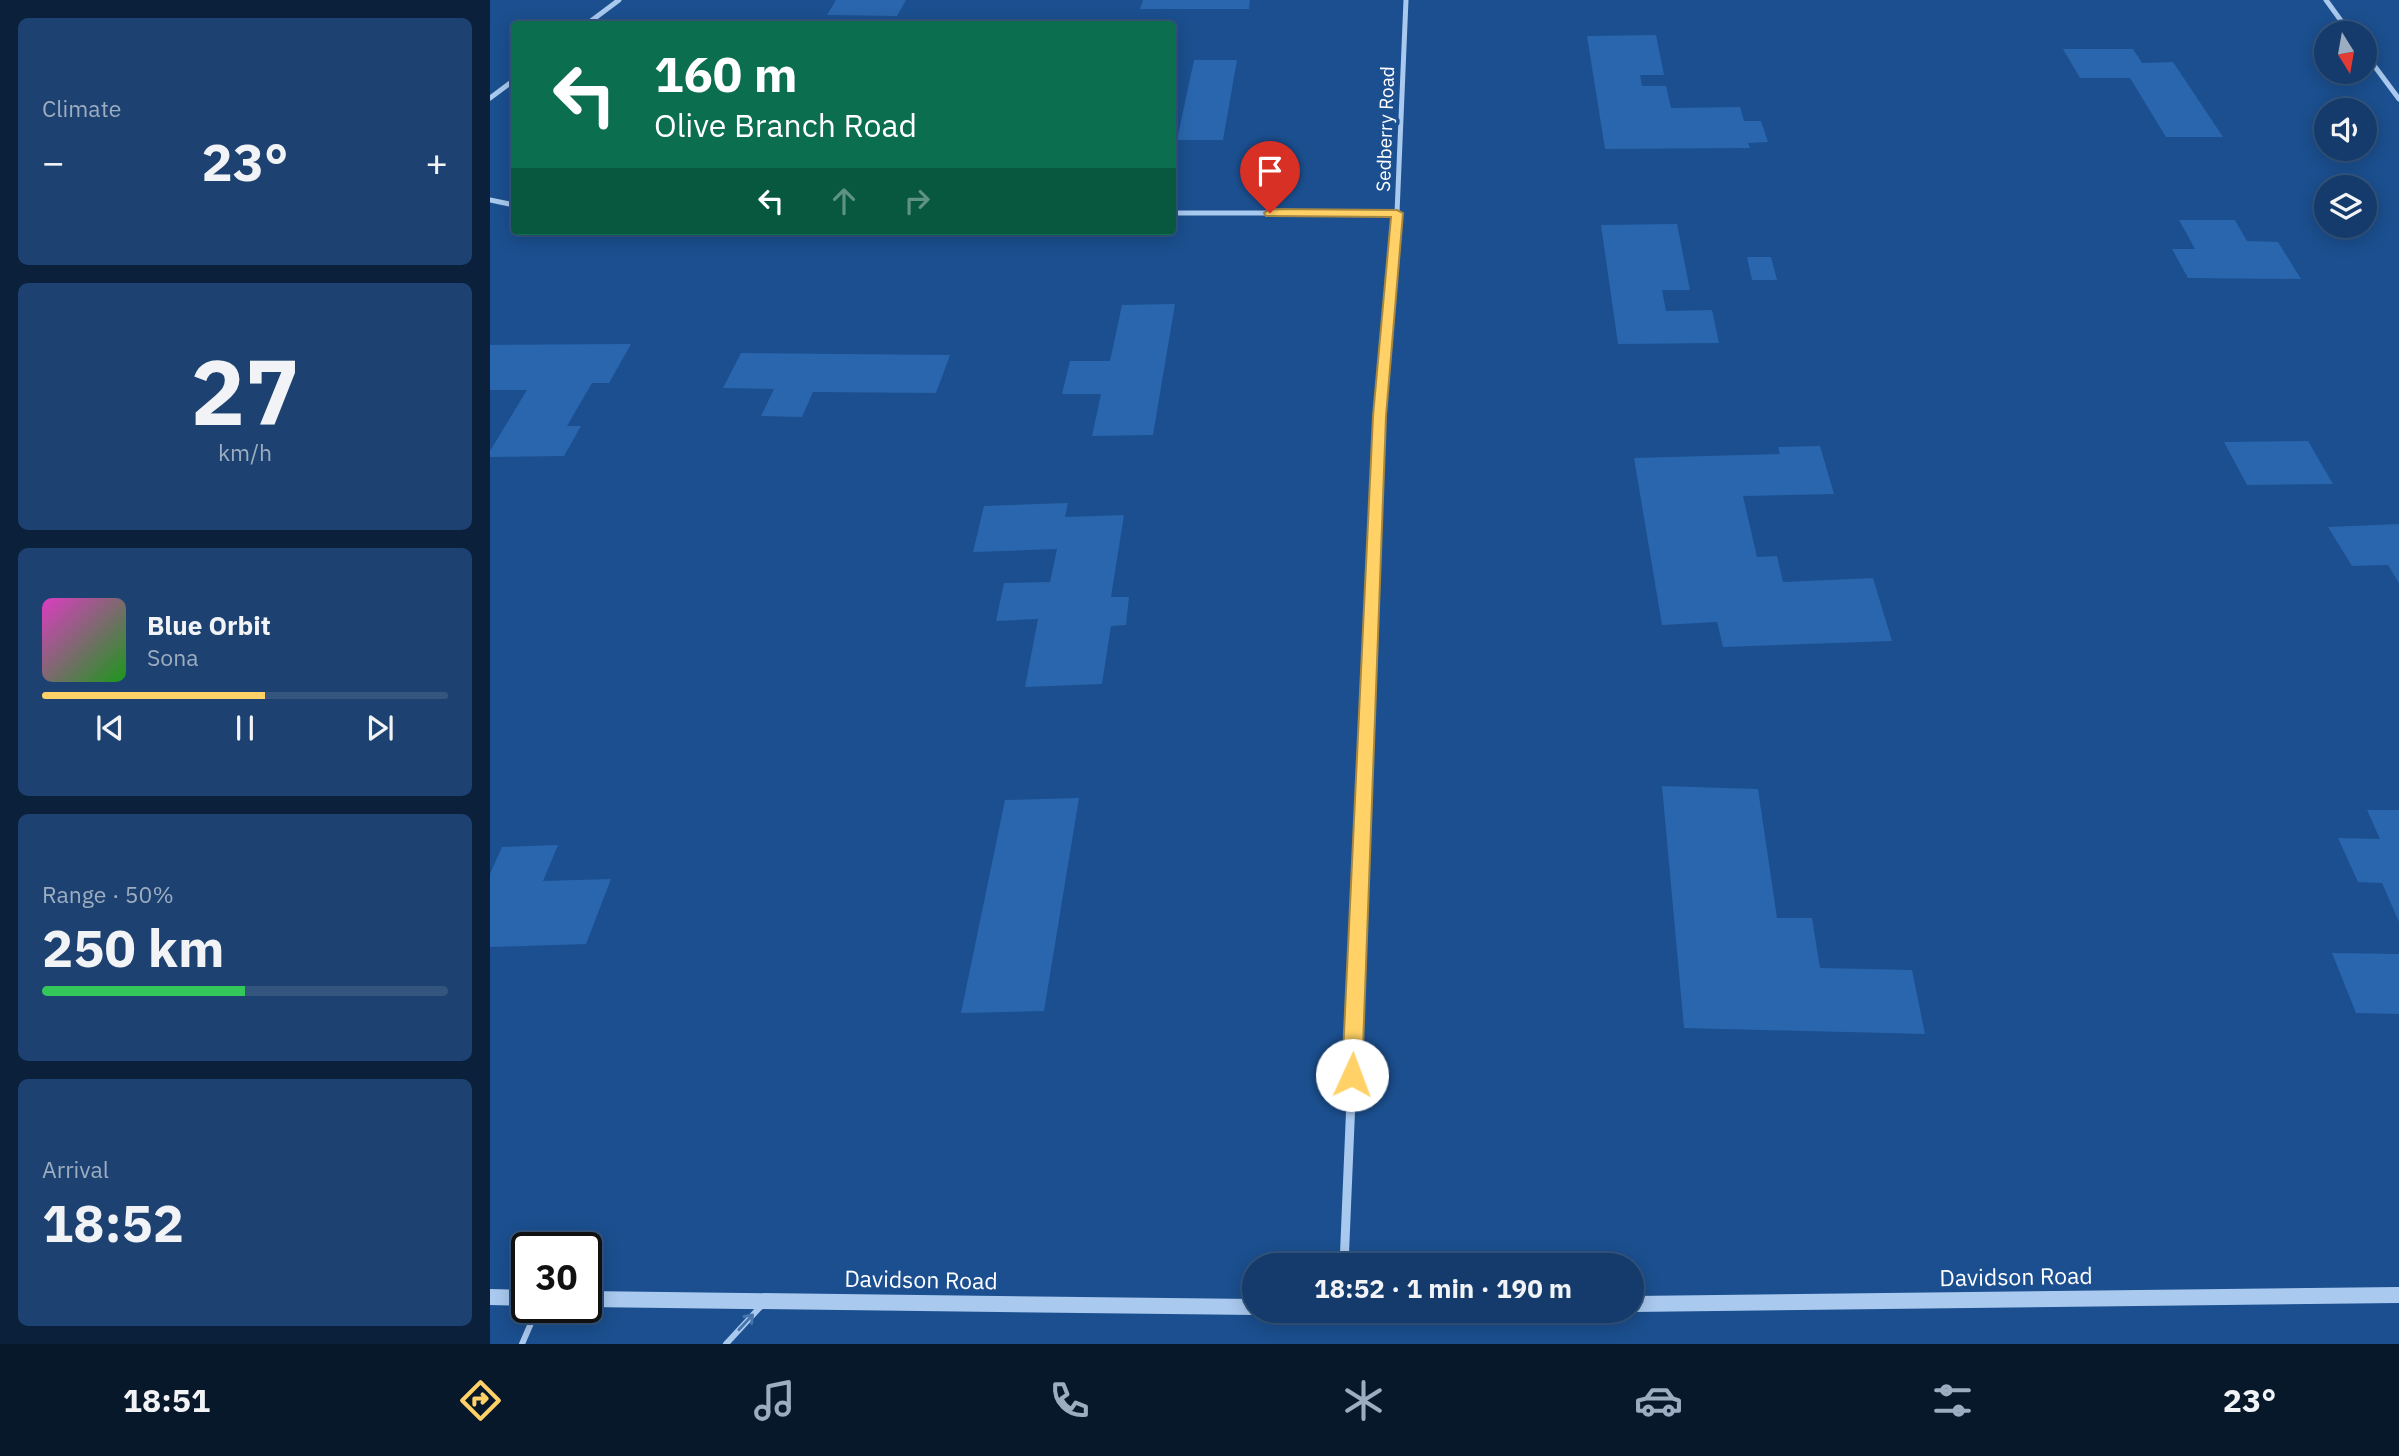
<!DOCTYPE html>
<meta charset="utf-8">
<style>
body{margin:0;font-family:"IBM Plex Sans",sans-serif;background:#1d4271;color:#f1f3f6;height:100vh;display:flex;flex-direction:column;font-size:26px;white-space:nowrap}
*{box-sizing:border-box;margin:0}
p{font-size:23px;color:#9dadc1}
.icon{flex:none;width:38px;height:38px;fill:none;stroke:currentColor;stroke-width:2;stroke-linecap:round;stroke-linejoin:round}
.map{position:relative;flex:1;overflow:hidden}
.side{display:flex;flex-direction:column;gap:18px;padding:18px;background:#0b203b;width:490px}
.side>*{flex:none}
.guide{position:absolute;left:21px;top:21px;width:665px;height:214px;border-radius:7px;box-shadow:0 4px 18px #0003,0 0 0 2px #33557e;background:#0b6e4f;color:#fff;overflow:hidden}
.needle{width:46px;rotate:169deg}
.fabs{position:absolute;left:1824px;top:21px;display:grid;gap:14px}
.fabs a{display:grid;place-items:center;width:63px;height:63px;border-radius:50%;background:#143b6b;box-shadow:0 4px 18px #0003,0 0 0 2px #33557e;font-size:35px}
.speed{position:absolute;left:21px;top:1232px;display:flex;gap:14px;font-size:35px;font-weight:700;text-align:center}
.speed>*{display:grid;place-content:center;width:91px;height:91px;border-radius:50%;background:#143b6b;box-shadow:0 4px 18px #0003,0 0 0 2px #33557e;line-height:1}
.speed .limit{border:4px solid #111;border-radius:10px;background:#fff;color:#111}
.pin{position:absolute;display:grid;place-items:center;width:60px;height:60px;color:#fff;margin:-72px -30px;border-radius:50% 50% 50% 0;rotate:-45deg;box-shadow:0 0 7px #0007}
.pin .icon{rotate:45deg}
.me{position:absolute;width:77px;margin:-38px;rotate:2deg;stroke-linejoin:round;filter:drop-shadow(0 0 5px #0008)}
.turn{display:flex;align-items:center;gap:24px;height:147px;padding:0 28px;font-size:32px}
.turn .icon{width:91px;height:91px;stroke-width:2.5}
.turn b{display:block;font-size:49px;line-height:60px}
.lanes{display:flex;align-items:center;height:66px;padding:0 28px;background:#0003;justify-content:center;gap:35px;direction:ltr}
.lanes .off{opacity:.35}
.big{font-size:52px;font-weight:800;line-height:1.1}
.side .card{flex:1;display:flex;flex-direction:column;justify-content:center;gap:10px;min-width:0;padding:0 24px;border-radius:10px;background:#1d4271}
.side .dial{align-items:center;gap:0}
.dial b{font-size:91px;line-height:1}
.song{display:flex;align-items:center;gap:21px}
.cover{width:84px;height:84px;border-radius:10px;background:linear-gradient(135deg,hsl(310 70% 55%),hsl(120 70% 35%))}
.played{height:7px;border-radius:4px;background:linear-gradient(90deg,#ffd166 55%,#33557e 55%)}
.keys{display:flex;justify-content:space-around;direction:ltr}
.heat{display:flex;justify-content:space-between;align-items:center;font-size:38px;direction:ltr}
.charge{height:10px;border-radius:5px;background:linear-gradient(90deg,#34c759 50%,#33557e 0)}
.trip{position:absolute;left:752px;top:1253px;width:402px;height:70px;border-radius:35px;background:#143b6b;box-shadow:0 4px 18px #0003,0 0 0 2px #33557e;font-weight:800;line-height:70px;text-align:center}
.menu{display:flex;height:112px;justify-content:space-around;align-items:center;background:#08182b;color:#9dadc1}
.menu .icon{width:49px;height:49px}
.menu .active{color:#ffd166}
.menu b{font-size:32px;color:#f1f3f6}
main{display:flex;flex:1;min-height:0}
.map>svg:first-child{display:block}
.building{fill:#2a66ad}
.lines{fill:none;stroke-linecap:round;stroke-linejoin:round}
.service{stroke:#a9c9ee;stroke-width:6}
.minor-far2{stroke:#a9c9ee;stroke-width:5}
.minor-far1{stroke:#a9c9ee;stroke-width:6}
.minor{stroke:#a9c9ee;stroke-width:9}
.tertiary{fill:#a9c9ee;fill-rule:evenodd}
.oneway{stroke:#4674ac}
.route{fill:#ffd166;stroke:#a68842;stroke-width:2}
.labels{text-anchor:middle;stroke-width:7;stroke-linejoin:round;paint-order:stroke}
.street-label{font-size:19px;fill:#fff;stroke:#1b4f8f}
.near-street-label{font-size:23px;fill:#fff;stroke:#1b4f8f}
</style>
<main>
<section class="side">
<div class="card"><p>Climate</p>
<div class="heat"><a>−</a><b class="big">23°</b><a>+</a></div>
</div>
<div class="card dial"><b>27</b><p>km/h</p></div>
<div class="card">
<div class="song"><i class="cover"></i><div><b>Blue Orbit</b><p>Sona</p></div></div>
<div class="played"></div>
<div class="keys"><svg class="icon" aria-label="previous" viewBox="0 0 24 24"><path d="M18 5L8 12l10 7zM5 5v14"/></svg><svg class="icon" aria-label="pause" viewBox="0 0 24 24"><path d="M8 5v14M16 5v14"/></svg><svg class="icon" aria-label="next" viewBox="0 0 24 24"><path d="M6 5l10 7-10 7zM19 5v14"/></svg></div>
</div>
<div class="card"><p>Range · 50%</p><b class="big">250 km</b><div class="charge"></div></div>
<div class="card"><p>Arrival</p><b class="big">18:52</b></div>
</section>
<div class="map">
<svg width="1909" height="1344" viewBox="0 0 1909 1344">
<rect width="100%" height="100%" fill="#1b4f8f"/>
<g class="building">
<path d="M346 0H416L407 16 337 15Z"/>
<path d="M653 0H760L759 9H650Z"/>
<path d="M1166 35 1174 75H1150L1152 86H1176L1181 108 1250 107 1254 121H1271L1278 142 1258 143 1260 148 1115 149 1097 36Z"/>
<path d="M1573 49H1643L1652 63 1683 62 1733 137H1676L1640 78H1590Z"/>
<path d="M704 60H747L733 140H687Z"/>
<path d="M1689 220H1745L1757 241 1788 242 1811 279 1698 278 1682 249H1705Z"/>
<path d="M1187 224 1200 290H1172L1176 311 1222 310 1229 343 1128 344 1111 225Z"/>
<path d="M1257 257H1281L1287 280H1262Z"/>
<path d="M685 304 663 435 602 436 611 394H572L580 361H620L632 305Z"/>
<path d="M141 344 119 383H102L77 426H91L74 456 0 457V451L37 390H0V345Z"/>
<path d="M251 353 460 355 446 393 323 392 312 417 271 416 284 389 233 388Z"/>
<path d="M1818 441 1843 484 1757 485 1734 442Z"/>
<path d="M1330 446 1344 494 1253 496 1267 557 1287 556 1293 582 1383 578 1402 641 1233 647 1227 622 1172 625 1144 458 1290 454 1288 447Z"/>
<path d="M578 503 575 517 634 515 621 597H639L636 625 621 626 612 684 535 687 548 619 506 621 514 583 560 582 567 549 483 552 494 506Z"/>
<path d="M1909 524V583L1898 565 1862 566 1838 527Z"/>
<path d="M1172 786 1268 789 1287 918H1322L1330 968 1422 970 1435 1034 1194 1028Z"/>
<path d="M589 798 554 1011 471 1013 515 800Z"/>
<path d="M1877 810H1909V922L1892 883 1868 882 1848 838 1890 839Z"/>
<path d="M68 845 53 881 121 879 96 944 0 947V874L12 847Z"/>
<path d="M1842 953 1909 954V1014L1866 1013Z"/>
</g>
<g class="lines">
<g class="service">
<path d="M32 1344 48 1307"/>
<path d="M236 1344 272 1305"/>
</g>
<g class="minor-far2">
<path d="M1836 0 1860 33"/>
<path d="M97 24 129 0"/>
<path d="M1874 52 1909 99"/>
<path d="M0 98 24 80"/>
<path d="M0 200 24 205"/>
<path d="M682 213H907"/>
<path d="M897 334 907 213 916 0"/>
</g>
<path class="minor-far1" d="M875 772 890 416 897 333"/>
<path class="minor" d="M854 1265 875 770"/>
<g class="tertiary">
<path d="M1909 1287V1303L1143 1312 1139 1311H1143V1296Z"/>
<path d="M0 1289 37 1290V1306L0 1305Z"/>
<path d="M96 1291 765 1299V1311H772L765 1315 96 1307Z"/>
</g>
</g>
<defs><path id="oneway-shaft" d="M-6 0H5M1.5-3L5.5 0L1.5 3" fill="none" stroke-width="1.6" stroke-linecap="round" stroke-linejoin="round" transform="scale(1.75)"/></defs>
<use class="oneway" href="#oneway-shaft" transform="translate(256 1322) rotate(-47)"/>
<path class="route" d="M780 209 907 210 913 213 896 416 872 1075 869 1082 862 1085 855 1082 852 1075 883 416 901 217 776 216 774 213Z"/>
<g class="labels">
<g class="street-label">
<text transform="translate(895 129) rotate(-88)" y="7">Sedberry Road</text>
</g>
<g class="near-street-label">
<text transform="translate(1526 1277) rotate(-1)" y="8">Davidson Road</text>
<text transform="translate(431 1280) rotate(1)" y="8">Davidson Road</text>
</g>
</g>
</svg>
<div class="fabs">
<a><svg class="needle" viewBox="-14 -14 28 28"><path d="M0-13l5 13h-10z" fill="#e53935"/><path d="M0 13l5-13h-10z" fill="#9dadc1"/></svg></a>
<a><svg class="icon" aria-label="sound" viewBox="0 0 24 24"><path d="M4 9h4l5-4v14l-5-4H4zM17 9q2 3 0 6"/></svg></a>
<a><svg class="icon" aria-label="layers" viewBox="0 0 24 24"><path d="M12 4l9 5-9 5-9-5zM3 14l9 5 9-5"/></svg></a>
</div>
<div class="speed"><div class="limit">30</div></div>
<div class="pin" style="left:780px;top:213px;background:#d93025"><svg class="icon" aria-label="arrive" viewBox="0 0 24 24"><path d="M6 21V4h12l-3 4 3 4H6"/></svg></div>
<svg class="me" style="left:862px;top:1075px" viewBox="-20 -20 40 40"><circle r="19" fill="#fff"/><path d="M0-13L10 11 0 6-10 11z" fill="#ffd166"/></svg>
<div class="trip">18:52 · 1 min · 190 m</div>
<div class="guide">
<div class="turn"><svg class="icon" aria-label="left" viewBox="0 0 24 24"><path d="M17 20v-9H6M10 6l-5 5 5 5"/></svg><div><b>160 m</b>Olive Branch Road</div></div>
<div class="lanes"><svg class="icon" aria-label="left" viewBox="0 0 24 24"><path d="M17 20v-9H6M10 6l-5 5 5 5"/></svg><svg class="icon off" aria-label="ahead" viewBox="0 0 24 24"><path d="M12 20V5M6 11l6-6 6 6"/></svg><svg class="icon off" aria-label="right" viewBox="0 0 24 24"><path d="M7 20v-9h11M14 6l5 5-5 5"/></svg></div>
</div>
</div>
</main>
<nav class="menu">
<b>18:51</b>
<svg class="icon active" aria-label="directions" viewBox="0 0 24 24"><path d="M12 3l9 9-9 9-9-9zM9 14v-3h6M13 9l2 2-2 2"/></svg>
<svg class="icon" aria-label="music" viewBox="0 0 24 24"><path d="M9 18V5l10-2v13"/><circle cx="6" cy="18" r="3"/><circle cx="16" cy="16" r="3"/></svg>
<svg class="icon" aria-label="phone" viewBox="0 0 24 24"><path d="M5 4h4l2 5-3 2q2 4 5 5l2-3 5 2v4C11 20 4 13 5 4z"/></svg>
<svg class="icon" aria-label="climate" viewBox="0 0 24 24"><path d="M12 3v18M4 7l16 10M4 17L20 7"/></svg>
<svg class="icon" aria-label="car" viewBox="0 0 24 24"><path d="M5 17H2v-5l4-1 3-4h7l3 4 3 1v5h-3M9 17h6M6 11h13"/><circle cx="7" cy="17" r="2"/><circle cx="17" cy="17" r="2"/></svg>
<svg class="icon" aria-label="filters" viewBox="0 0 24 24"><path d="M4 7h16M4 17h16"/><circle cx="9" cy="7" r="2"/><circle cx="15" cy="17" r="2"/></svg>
<b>23°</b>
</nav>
